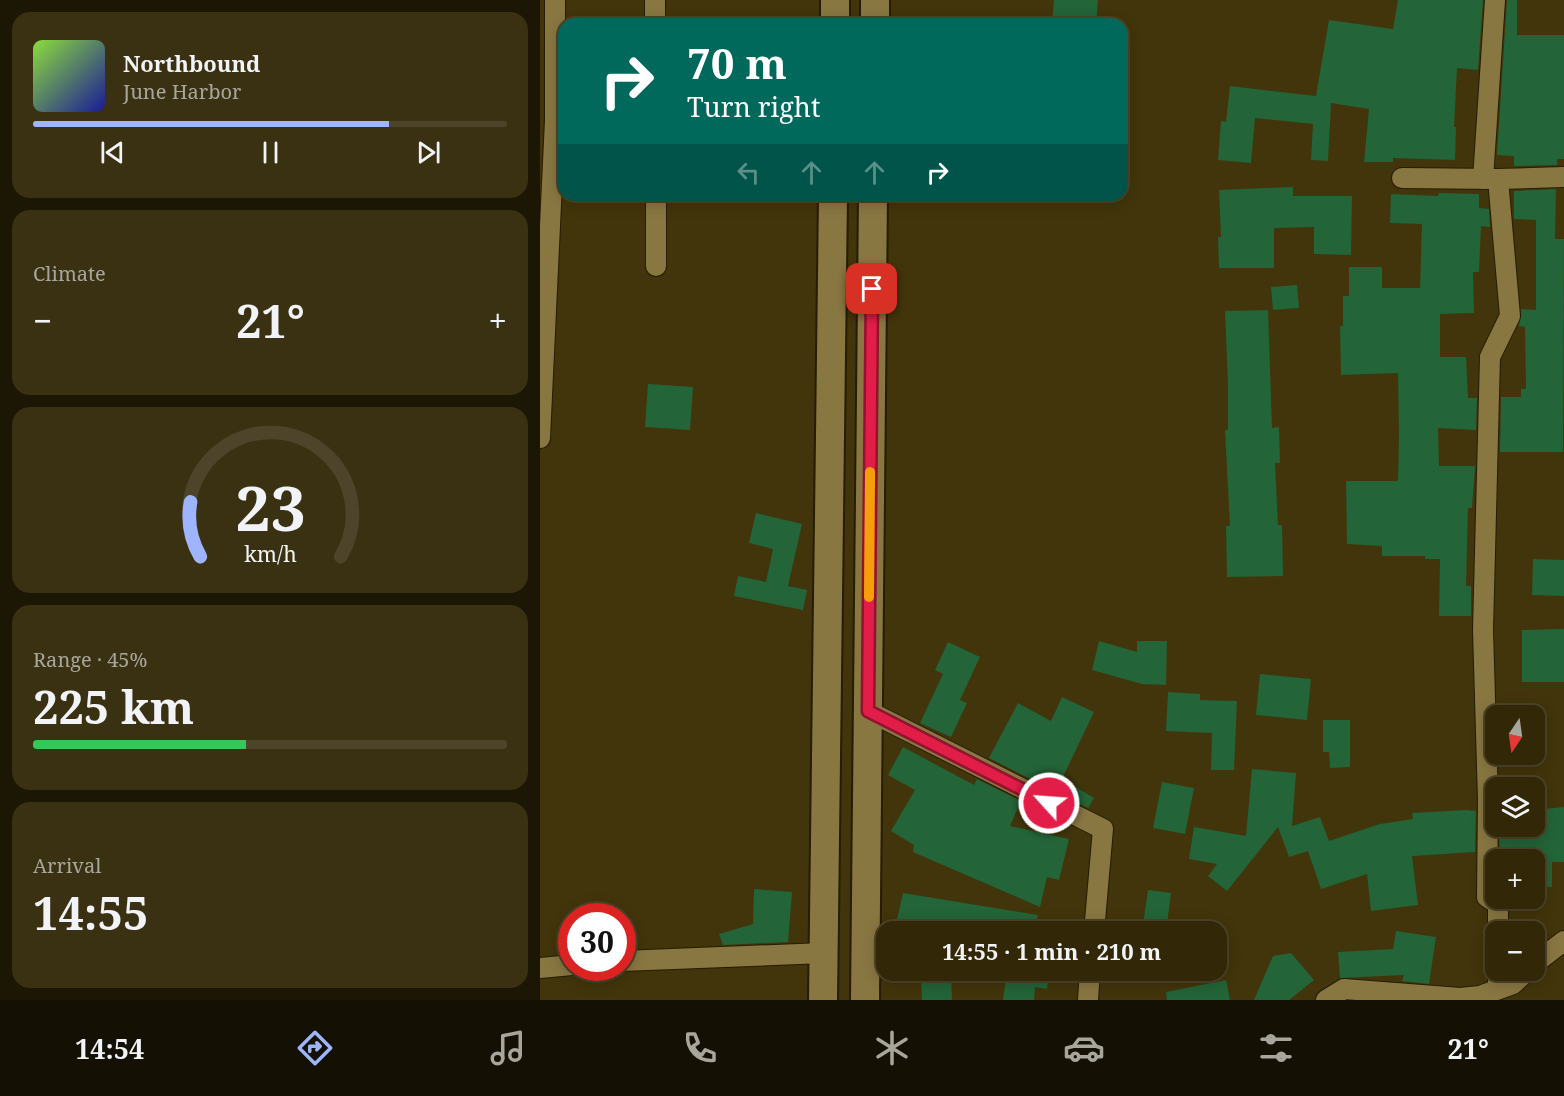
<!DOCTYPE html>
<meta charset="utf-8">
<style>
body{margin:0;font-family:"Noto Serif",serif;background:#3a3012;color:#f1f3f6;height:100vh;display:flex;flex-direction:column;font-size:22px;white-space:nowrap}
*{box-sizing:border-box;margin:0}
p{font-size:20px;color:#a8a69c}
.icon{flex:none;width:33px;height:33px;fill:none;stroke:currentColor;stroke-width:2;stroke-linecap:round;stroke-linejoin:round}
.map{position:relative;flex:1;overflow:hidden}
.details{display:flex;flex-direction:column;gap:12px;padding:12px;background:#1c1604;width:540px}
.details>*{flex:none}
.banner{position:absolute;left:18px;top:18px;width:570px;height:183px;border-radius:18px;box-shadow:0 3px 15px #0003,0 0 0 2px #4d4429;background:#00695c;color:#fff;overflow:hidden}
.needle{width:39px;rotate:193deg}
.fabs{position:absolute;left:945px;top:705px;display:grid;gap:12px}
.fabs a{display:grid;place-items:center;width:60px;height:60px;border-radius:12px;background:#322808;box-shadow:0 3px 15px #0003,0 0 0 2px #4d4429;font-size:30px}
.speed{position:absolute;left:18px;top:903px;display:flex;gap:12px;font-size:30px;font-weight:700;text-align:center}
.speed>*{display:grid;place-content:center;width:78px;height:78px;border-radius:50%;background:#322808;box-shadow:0 3px 15px #0003,0 0 0 2px #4d4429;line-height:1}
.speed .limit{border:9px solid #d22;background:#fff;color:#111}
.pin{position:absolute;display:grid;place-items:center;width:51px;height:51px;color:#fff;margin:-26px;border-radius:12px;box-shadow:0 3px 9px #0006}
.me{position:absolute;width:66px;margin:-33px;rotate:296deg;stroke-linejoin:round;filter:drop-shadow(0 0 4px #0008)}
.turn{display:flex;align-items:center;gap:21px;height:126px;padding:0 30px;font-size:27px}
.turn .icon{width:78px;height:78px;stroke-width:2.5}
.turn b{display:block;font-size:42px;line-height:51px}
.lanes{display:flex;align-items:center;height:57px;padding:0 30px;background:#0003;justify-content:center;gap:30px;direction:ltr}
.lanes .off{opacity:.35}
.big{font-size:45px;font-weight:700;line-height:1.1}
.details .widget{flex:1;display:flex;flex-direction:column;justify-content:center;gap:9px;min-width:0;padding:0 21px;border-radius:18px;background:#3a3012}
.details .dial{align-items:center;gap:0}
.dial svg{height:156px;overflow:visible;fill:none;stroke:#4d4429;stroke-width:7;stroke-linecap:round;text-anchor:middle}
.dial text{fill:#f1f3f6;stroke:none}
.song{display:flex;align-items:center;gap:18px}
.cover{width:72px;height:72px;border-radius:9px;background:linear-gradient(135deg,hsl(90 70% 55%),hsl(240 70% 35%))}
.played{height:6px;border-radius:3px;background:linear-gradient(90deg,#9eb4fd 75%,#4d4429 75%)}
.keys{display:flex;justify-content:space-around;direction:ltr}
.heat{display:flex;justify-content:space-between;align-items:center;font-size:33px;direction:ltr}
.charge{height:9px;border-radius:4px;background:linear-gradient(90deg,#34c759 45%,#4d4429 0)}
.trip{position:absolute;left:336px;top:921px;width:351px;height:60px;border-radius:18px;background:#322808;box-shadow:0 3px 15px #0003,0 0 0 2px #4d4429;font-weight:700;line-height:60px;text-align:center}
.dock{display:flex;height:96px;justify-content:space-around;align-items:center;background:#141003;color:#a8a69c}
.dock .icon{width:42px;height:42px}
.dock .active{color:#9eb4fd}
.dock b{font-size:27px;color:#f1f3f6}
main{display:flex;flex:1;min-height:0}
.map>svg:first-child{display:block}
.building{fill:#236438}
.lines{fill:none;stroke-linecap:round;stroke-linejoin:round}
.street-casing{stroke:#261d02;stroke-width:22}
.secondary-casing{stroke:#261d02;stroke-width:32}
.street{stroke:#897742;stroke-width:20}
.secondary{stroke:#897742;stroke-width:28}
.route-casing{stroke:#92132f;stroke-width:15}
.route{stroke:#e11d48;stroke-width:10}
.slow{stroke:#f59e0b;stroke-width:10}
</style>
<main>
<section class="details">
<div class="widget">
<div class="song"><i class="cover"></i><div><b>Northbound</b><p>June Harbor</p></div></div>
<div class="played"></div>
<div class="keys"><svg class="icon" aria-label="previous" viewBox="0 0 24 24"><path d="M18 5L8 12l10 7zM5 5v14"/></svg><svg class="icon" aria-label="pause" viewBox="0 0 24 24"><path d="M8 5v14M16 5v14"/></svg><svg class="icon" aria-label="next" viewBox="0 0 24 24"><path d="M6 5l10 7-10 7zM19 5v14"/></svg></div>
</div>
<div class="widget"><p>Climate</p>
<div class="heat"><a>−</a><b class="big">21°</b><a>+</a></div>
</div>
<div class="widget dial"><svg viewBox="0 0 100 80">
<path d="M14 69A42 42 0 1 1 86 69"/>
<path d="M14 69A42 42 0 0 1 9 41" stroke="#9eb4fd"/>
<text x="50" y="56" font-size="32" font-weight="700">23</text>
<text x="50" y="72" font-size="11">km/h</text>
</svg></div>
<div class="widget"><p>Range · 45%</p><b class="big">225 km</b><div class="charge"></div></div>
<div class="widget"><p>Arrival</p><b class="big">14:55</b></div>
</section>
<div class="map">
<svg width="1024" height="1000" viewBox="0 0 1024 1000">
<rect width="100%" height="100%" fill="#42350b"/>
<g class="building">
<path d="M514 0H558L556 24H512Z"/>
<path d="M858 0H943L938 70 917 68 914 127H916L915 160 853 158V162H824L829 109 791 103 788 161 771 160 773 124 715 118 711 163 678 160 681 121 686 122 690 86 776 96 789 20 853 29Z"/>
<path d="M967 0H977V35H1024V159H1017V165L974 166V156L957 155Z"/>
<path d="M753 187V196H812L811 255 774 254V227L734 228V268H679L678 237H681L679 190Z"/>
<path d="M1016 189 1015 239H1024L1023 452H960L961 397H981V389H986L985 327 979 326 981 309 996 310V220L974 219V191Z"/>
<path d="M899 193 939 194V208L949 209 950 227 941 226 939 272H933L934 313 900 314V357H926L928 398H937L936 430 898 428 899 466H935L932 508H928L926 586H931V616H899L900 559H885V556H842V546L807 544 806 481H858L859 435 858 373 801 375 800 326H803V296H809V267H842V288H880L882 224 850 223 851 194 898 196Z"/>
<path d="M757 285 759 308 733 310 731 287Z"/>
<path d="M728 310 732 428 739 427 740 463H735L738 525H742L743 576 687 577 686 526H690L685 430H688V384L685 311Z"/>
<path d="M108 384 153 387 150 430 105 427Z"/>
<path d="M216 513 262 524 248 586 267 590 263 610 194 596 198 576 226 582 233 549 209 543Z"/>
<path d="M993 559 1024 560V596L992 595Z"/>
<path d="M1024 629V682H982V630Z"/>
<path d="M559 641 597 652V641H627L626 685 602 684 552 670Z"/>
<path d="M408 642 440 657 420 700 427 703 411 737 380 723 403 674 395 670Z"/>
<path d="M720 674 771 679 767 720 716 715Z"/>
<path d="M628 692 660 694V700L697 701 694 770H671L672 733 626 731Z"/>
<path d="M522 697 554 712 522 779 554 798 548 808 449 758 478 703 511 721Z"/>
<path d="M783 720H810V767L790 768 789 752H783Z"/>
<path d="M363 747 434 785 437 779 481 801 470 826 529 839 519 880 507 877 500 907 373 852 374 845 351 831 375 790 348 775Z"/>
<path d="M712 769 756 773 752 826 780 817 789 841 840 824 873 819 872 813 926 810 936 811 935 852 872 856 878 905 831 911 827 874 781 889 768 851 749 857 738 827 687 891 668 876 677 864 649 859 654 827 706 836Z"/>
<path d="M622 782 654 788 645 834 613 828Z"/>
<path d="M1024 807V862H1012V887H994V860H988V856H959L960 826H994V810Z"/>
<path d="M214 889 252 892 248 942 183 945 179 934 213 924Z"/>
<path d="M608 890 631 893 626 932H602Z"/>
<path d="M363 893 498 915 494 932H354Z"/>
<path d="M856 931 896 937 889 984 862 981 864 975 800 978 798 952 853 949Z"/>
<path d="M751 953 774 980 749 1000H714L733 956Z"/>
<path d="M467 970H509L507 989 495 987 494 1000H463Z"/>
<path d="M411 973 412 1000H382L381 974Z"/>
<path d="M686 980 690 1000H627L626 992Z"/>
</g>
<g class="lines">
<defs>
<g id="street">
<path d="M115 24V0"/>
<path d="M862 178 958 179 1024 177"/>
<path d="M943 179 955 0"/>
<path d="M958 179 970 316 950 357 943 630 948 800 947 897 958 904V932"/>
<path d="M116 195V266"/>
<path d="M0 438 15 120V0"/>
<path d="M328 711 563 829 554 932"/>
<path d="M82 961 284 953"/>
<path d="M994 964 1024 941"/>
<path d="M0 968 32 965"/>
<path d="M958 989V970"/>
<path d="M548 1000 550 970"/>
<path d="M786 1000 804 989 920 998 940 996 973 984 988 970"/>
</g>
<g id="secondary">
<path d="M295 24V0"/>
<path d="M335 24V0"/>
<path d="M283 1000 293 195"/>
<path d="M325 1000 333 195"/>
</g>
</defs>
<use href="#street" class="street-casing"/>
<use href="#secondary" class="secondary-casing"/>
<use href="#street" class="street"/>
<use href="#secondary" class="secondary"/>
</g>
<g class="lines">
<defs>
<path id="route" d="M332 289 328 711 509 803"/>
</defs>
<use href="#route" class="route-casing"/>
<use href="#route" class="route"/>
<path class="slow" d="M329 597 330 472"/>
</g>
</svg>
<div class="fabs">
<a><svg class="needle" viewBox="-14 -14 28 28"><path d="M0-13l5 13h-10z" fill="#e53935"/><path d="M0 13l5-13h-10z" fill="#a8a69c"/></svg></a>
<a><svg class="icon" aria-label="layers" viewBox="0 0 24 24"><path d="M12 4l9 5-9 5-9-5zM3 14l9 5 9-5"/></svg></a>
<a>+</a>
<a>−</a>
</div>
<div class="speed"><div class="limit">30</div></div>
<div class="pin" style="left:332px;top:289px;background:#d93025"><svg class="icon" aria-label="arrive" viewBox="0 0 24 24"><path d="M6 21V4h12l-3 4 3 4H6"/></svg></div>
<svg class="me" style="left:509px;top:803px" viewBox="-20 -20 40 40"><circle r="17" fill="#e11d48" stroke="#fff" stroke-width="3"/><path d="M0-11L8 9 0 5-8 9z" fill="#fff"/></svg>
<div class="trip">14:55 · 1 min · 210 m</div>
<div class="banner">
<div class="turn"><svg class="icon" aria-label="right" viewBox="0 0 24 24"><path d="M7 20v-9h11M14 6l5 5-5 5"/></svg><div><b>70 m</b>Turn right</div></div>
<div class="lanes"><svg class="icon off" aria-label="left" viewBox="0 0 24 24"><path d="M17 20v-9H6M10 6l-5 5 5 5"/></svg><svg class="icon off" aria-label="ahead" viewBox="0 0 24 24"><path d="M12 20V5M6 11l6-6 6 6"/></svg><svg class="icon off" aria-label="ahead" viewBox="0 0 24 24"><path d="M12 20V5M6 11l6-6 6 6"/></svg><svg class="icon" aria-label="right" viewBox="0 0 24 24"><path d="M7 20v-9h11M14 6l5 5-5 5"/></svg></div>
</div>
</div>
</main>
<nav class="dock">
<b>14:54</b>
<svg class="icon active" aria-label="directions" viewBox="0 0 24 24"><path d="M12 3l9 9-9 9-9-9zM9 14v-3h6M13 9l2 2-2 2"/></svg>
<svg class="icon" aria-label="music" viewBox="0 0 24 24"><path d="M9 18V5l10-2v13"/><circle cx="6" cy="18" r="3"/><circle cx="16" cy="16" r="3"/></svg>
<svg class="icon" aria-label="phone" viewBox="0 0 24 24"><path d="M5 4h4l2 5-3 2q2 4 5 5l2-3 5 2v4C11 20 4 13 5 4z"/></svg>
<svg class="icon" aria-label="climate" viewBox="0 0 24 24"><path d="M12 3v18M4 7l16 10M4 17L20 7"/></svg>
<svg class="icon" aria-label="car" viewBox="0 0 24 24"><path d="M5 17H2v-5l4-1 3-4h7l3 4 3 1v5h-3M9 17h6M6 11h13"/><circle cx="7" cy="17" r="2"/><circle cx="17" cy="17" r="2"/></svg>
<svg class="icon" aria-label="filters" viewBox="0 0 24 24"><path d="M4 7h16M4 17h16"/><circle cx="9" cy="7" r="2"/><circle cx="15" cy="17" r="2"/></svg>
<b>21°</b>
</nav>
